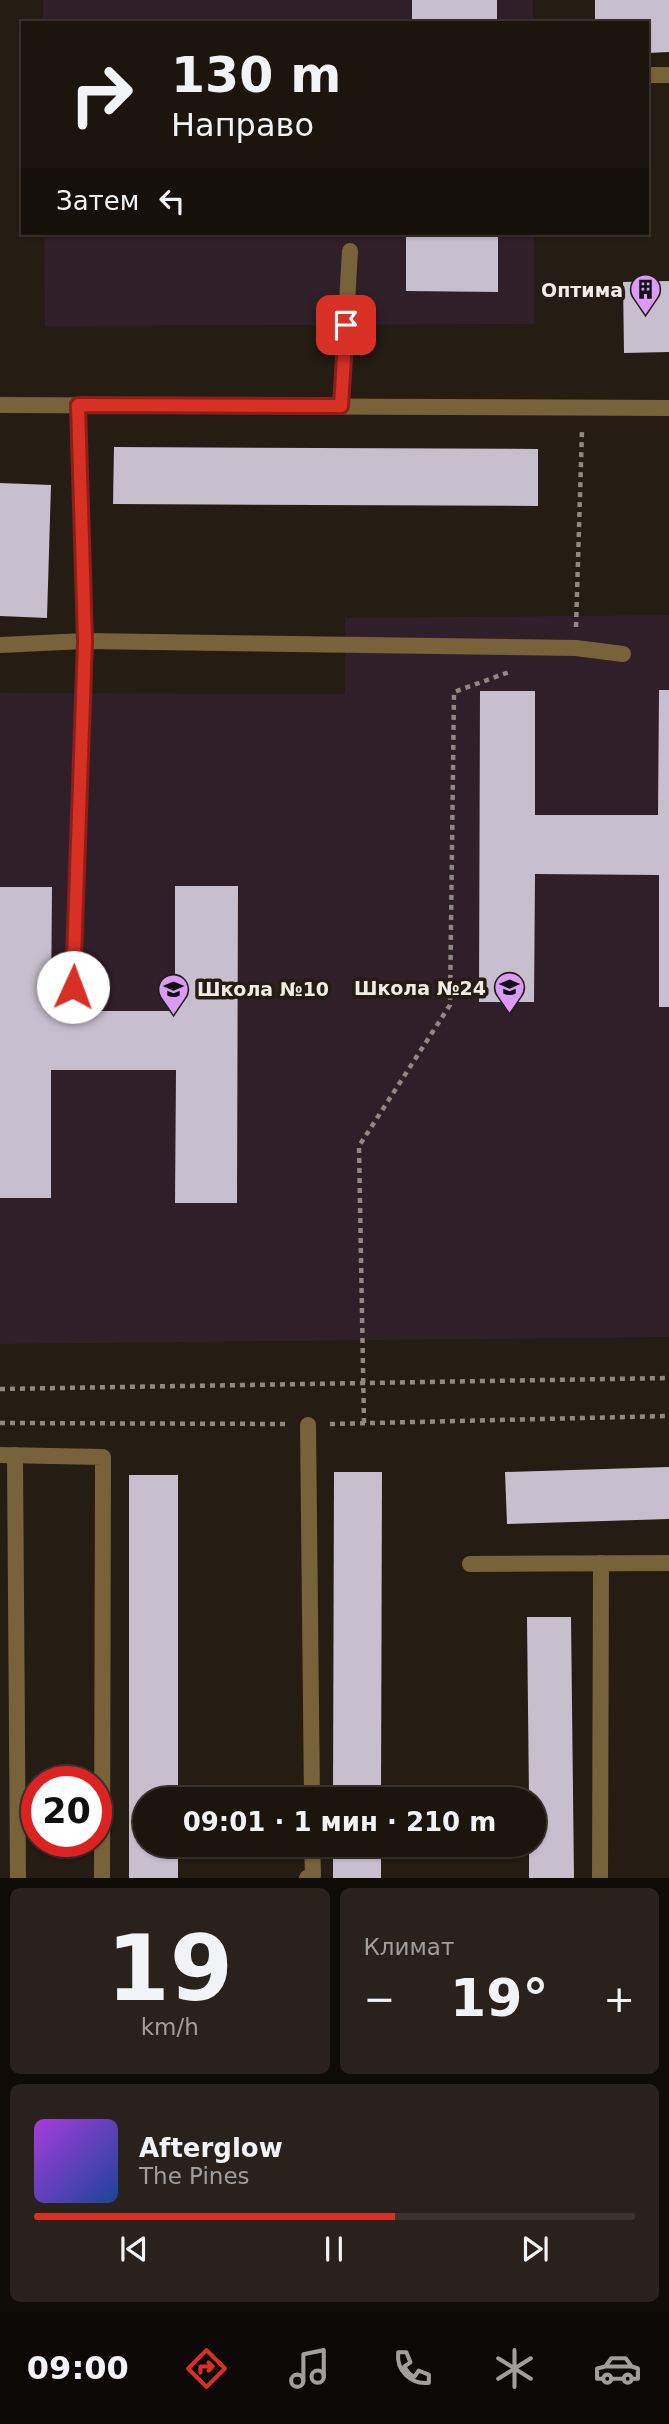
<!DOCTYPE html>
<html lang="ru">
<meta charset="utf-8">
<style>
body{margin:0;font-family:"DejaVu Sans",sans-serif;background:#29221c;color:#f1f3f6;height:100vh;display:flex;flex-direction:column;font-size:26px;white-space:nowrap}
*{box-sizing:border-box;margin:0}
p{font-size:23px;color:#a09f9e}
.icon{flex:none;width:38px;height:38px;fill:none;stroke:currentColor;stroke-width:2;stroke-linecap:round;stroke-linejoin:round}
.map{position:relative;height:1878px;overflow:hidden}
.panel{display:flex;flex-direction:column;gap:10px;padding:10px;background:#0f0c08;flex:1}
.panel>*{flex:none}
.top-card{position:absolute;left:21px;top:21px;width:628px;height:214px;border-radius:0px;box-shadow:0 2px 5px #0004,0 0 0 2px #3a342e;background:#1c150e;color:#f1f3f6;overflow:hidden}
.speed{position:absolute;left:21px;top:1766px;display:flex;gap:14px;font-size:35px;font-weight:700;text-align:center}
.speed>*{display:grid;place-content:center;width:91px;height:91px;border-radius:50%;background:#1c150e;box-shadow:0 2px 5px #0004,0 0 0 2px #3a342e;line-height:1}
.speed .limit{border:10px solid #d22;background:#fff;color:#111}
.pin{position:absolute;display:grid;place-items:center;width:60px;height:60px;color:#fff;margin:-30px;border-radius:14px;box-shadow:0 4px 10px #0006}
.me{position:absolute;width:77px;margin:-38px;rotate:2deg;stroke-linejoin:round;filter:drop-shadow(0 0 5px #0008)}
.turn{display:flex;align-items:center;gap:24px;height:147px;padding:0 35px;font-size:32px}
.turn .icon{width:91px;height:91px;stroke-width:2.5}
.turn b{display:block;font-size:49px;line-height:60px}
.then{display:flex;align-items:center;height:66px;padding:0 35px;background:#0003;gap:14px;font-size:26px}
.big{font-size:52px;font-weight:600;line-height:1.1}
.panel .widget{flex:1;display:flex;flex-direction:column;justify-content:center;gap:10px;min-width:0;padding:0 24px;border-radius:10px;background:#29221c}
.panel .dial{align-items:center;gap:0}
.dial b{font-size:91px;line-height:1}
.song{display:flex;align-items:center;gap:21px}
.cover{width:84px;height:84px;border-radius:10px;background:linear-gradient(135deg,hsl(280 70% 55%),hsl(220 70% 35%))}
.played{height:7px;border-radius:4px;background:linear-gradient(90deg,#d93025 60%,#3a342e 60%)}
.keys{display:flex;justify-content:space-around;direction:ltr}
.heat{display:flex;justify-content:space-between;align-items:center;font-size:38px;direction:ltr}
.panel .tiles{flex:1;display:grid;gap:10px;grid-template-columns:1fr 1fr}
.widget:last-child{grid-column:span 2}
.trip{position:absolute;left:133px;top:1787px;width:413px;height:70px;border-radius:35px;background:#1c150e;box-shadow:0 2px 5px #0004,0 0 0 2px #3a342e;font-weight:600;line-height:70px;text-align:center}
.dock{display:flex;height:112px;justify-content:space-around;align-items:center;background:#0b0806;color:#a09f9e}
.dock .icon{width:49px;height:49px}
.dock .selected{color:#d93025}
.dock b{font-size:32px;color:#f1f3f6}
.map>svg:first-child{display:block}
.education{fill:#2f1f29}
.building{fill:#c7bfce}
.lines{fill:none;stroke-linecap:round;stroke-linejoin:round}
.path{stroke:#908982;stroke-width:4.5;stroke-dasharray:5 5;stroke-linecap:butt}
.service{stroke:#786239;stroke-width:16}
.route-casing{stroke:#8d1f18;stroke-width:18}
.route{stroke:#d93025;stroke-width:12}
.labels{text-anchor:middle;stroke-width:7;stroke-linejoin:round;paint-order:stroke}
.poi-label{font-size:19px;font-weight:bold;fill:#f2ece6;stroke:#251c13;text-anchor:end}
</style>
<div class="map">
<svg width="669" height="1878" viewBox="0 0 669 1878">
<rect width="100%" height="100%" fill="#251c13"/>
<g class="education">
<rect x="43" y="0" width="490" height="23"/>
<path d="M44 233H534V324L45 326Z"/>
<path d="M669 615V1337L0 1344V693L345 694V618Z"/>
</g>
<g class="building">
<rect x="412" y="0" width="85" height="23"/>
<path d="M595 0H669V52L648 53V23H595Z"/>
<path d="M406 233H498V292L406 291Z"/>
<path d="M669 281V352L624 353 623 282Z"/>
<path d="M114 447 538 449V506L113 504Z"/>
<path d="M0 483 51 485 47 618 0 616Z"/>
<path d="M659 690H669V1007H659V875L535 874 534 1002H479L480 691H535V815H658Z"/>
<path d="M175 886H238L237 1203H175L176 1070H51V1198H0V887H52L51 1011H175Z"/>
<path d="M669 1467V1519L507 1524 505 1472Z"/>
<path d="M334 1472H382L381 1799H333Z"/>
<path d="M129 1475H178V1799H145V1844H178V1878H129Z"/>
<path d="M527 1617H571L574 1878H529V1844H534V1799H529Z"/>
<rect x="333" y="1844" width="48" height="34"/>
</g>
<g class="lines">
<g class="path">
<path d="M576 627 582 430"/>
<path d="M0 1389 669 1378"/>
<path d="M0 1423 286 1424"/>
<path d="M364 1423 359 1146 450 1005 454 692 512 671"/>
<path d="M330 1424 669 1416"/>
</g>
<g class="service">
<path d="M648 75H669"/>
<path d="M0 405 669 408"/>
<path d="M341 406 350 251"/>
<path d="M0 645 85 641 78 405"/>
<path d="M73 987 85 641 576 648 623 654"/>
<path d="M308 1425 312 1799"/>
<path d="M0 1455 103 1457 102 1878"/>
<path d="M15 1455 18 1878"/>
<path d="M470 1564 669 1563"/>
<path d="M307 1878 313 1875 312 1844"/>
<path d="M600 1878 601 1563"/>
</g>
</g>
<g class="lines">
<defs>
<path id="route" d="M73 987 85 641 78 405 341 406 346 325"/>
</defs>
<use href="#route" class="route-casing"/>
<use href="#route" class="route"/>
</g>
<defs>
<symbol id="building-pin" viewBox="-11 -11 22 30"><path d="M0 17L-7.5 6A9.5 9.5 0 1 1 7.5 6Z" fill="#da9af6" stroke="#251c13"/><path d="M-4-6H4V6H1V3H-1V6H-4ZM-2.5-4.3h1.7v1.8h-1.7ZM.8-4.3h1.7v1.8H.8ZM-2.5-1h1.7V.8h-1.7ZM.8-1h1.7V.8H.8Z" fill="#111"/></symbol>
<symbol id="school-pin" viewBox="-11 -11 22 30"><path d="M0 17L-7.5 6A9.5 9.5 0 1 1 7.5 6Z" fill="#da9af6" stroke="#251c13"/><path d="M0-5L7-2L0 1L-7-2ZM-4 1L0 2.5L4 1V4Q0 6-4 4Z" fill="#111"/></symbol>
</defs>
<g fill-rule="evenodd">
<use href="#building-pin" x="628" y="272" width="35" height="47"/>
<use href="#school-pin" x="492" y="970" width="35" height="47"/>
<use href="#school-pin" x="156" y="972" width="35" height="47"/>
</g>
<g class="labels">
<g class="poi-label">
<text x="623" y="297">Оптима</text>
<text x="486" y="995">Школа №24</text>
<text x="197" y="996" text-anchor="start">Школа №10</text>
</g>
</g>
</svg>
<div class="speed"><div class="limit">20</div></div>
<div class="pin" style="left:346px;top:325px;background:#d93025"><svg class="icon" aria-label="arrive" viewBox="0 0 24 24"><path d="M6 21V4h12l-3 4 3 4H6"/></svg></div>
<svg class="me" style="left:73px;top:987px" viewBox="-20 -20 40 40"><circle r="19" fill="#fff"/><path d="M0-13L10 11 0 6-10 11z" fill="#d93025"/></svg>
<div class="trip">09:01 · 1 мин · 210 m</div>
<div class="top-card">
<div class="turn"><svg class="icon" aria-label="right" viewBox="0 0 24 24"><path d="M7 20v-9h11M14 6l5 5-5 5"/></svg><div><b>130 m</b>Направо</div></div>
<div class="then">Затем<svg class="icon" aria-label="left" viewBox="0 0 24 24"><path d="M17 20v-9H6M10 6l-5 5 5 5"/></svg></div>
</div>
</div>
<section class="panel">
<div class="tiles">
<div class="widget dial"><b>19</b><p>km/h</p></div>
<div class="widget"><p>Климат</p>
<div class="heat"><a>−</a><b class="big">19°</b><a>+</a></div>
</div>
<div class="widget">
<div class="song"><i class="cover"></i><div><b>Afterglow</b><p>The Pines</p></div></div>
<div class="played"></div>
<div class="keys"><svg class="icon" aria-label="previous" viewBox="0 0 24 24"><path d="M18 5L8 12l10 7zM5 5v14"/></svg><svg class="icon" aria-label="pause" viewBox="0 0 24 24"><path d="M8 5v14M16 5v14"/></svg><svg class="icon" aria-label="next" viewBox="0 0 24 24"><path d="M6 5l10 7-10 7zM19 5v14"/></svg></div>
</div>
</div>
</section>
<nav class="dock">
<b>09:00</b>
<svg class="icon selected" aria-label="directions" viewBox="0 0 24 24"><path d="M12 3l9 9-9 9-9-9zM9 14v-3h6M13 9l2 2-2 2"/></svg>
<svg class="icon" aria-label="music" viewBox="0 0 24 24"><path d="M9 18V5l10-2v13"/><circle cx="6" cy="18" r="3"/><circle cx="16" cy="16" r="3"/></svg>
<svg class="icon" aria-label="phone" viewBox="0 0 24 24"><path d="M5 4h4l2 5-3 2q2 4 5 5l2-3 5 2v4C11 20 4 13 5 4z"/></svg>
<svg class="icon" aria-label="climate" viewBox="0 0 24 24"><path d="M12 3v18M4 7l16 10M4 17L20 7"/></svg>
<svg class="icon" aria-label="car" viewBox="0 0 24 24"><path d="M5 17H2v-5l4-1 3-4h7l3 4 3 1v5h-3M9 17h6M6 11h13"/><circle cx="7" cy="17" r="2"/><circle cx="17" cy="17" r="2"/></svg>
</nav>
